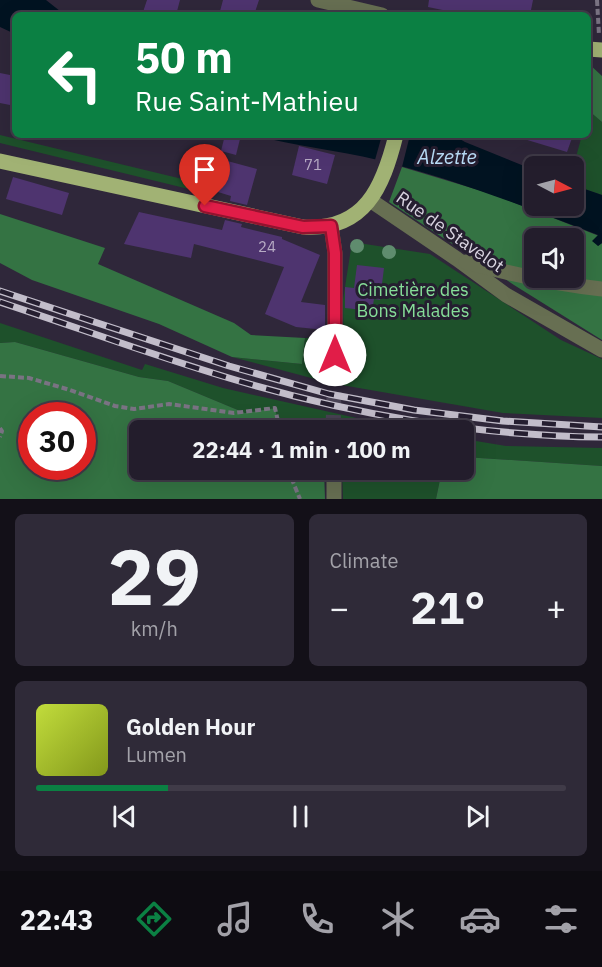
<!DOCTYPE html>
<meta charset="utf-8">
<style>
body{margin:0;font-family:"IBM Plex Sans",sans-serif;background:#2f2a38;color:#f1f3f6;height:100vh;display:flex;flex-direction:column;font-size:22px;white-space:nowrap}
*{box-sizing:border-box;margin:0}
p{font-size:20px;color:#a3a2a9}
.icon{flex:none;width:33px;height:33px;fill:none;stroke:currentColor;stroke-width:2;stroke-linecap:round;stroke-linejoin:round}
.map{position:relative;height:499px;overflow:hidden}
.sheet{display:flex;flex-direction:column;gap:15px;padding:15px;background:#131018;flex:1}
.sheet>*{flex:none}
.top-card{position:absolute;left:12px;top:12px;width:579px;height:126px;border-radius:9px;box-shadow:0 6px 24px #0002,0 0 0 2px #403b48;background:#0b8043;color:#fff;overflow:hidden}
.needle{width:39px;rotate:96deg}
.controls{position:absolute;left:524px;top:156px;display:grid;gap:12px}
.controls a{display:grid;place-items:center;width:60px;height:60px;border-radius:9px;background:#231d2c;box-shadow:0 6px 24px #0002,0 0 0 2px #403b48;font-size:30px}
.speed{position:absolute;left:18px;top:402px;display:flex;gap:12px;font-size:30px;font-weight:700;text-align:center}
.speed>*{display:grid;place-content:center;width:78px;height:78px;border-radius:50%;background:#231d2c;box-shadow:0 6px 24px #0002,0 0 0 2px #403b48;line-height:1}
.speed .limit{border:9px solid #d22;background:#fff;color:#111}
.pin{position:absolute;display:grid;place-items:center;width:51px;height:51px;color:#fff;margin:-62px -26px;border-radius:50% 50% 50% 0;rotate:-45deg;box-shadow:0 0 6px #0007}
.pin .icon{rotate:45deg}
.me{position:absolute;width:66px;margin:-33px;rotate:0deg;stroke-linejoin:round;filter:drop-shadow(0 0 4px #0008)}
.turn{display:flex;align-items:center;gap:21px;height:126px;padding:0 24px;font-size:27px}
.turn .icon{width:78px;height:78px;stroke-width:2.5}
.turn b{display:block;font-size:42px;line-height:51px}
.big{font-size:45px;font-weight:700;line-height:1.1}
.sheet .card{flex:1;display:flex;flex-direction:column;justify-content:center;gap:9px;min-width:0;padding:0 21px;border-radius:9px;background:#2f2a38}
.sheet .dial{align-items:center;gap:0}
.dial b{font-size:78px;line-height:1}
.song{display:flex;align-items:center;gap:18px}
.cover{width:72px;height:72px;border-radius:9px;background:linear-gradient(135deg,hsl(70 70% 55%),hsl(70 70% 35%))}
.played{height:6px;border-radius:3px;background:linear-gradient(90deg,#0b8043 25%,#403b48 25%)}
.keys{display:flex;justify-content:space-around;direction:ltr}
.heat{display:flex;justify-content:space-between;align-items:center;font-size:33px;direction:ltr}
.sheet .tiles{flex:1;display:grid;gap:15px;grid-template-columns:1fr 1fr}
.card:last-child{grid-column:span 2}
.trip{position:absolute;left:129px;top:420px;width:345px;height:60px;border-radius:9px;background:#231d2c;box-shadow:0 6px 24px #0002,0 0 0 2px #403b48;font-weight:700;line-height:60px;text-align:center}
.menu{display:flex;height:96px;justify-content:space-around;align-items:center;background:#0e0c12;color:#a3a2a9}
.menu .icon{width:42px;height:42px}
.menu .current{color:#0b8043}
.menu b{font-size:27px;color:#f1f3f6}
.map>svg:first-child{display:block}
.green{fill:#1e512b}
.forest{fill:#347343;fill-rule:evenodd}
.water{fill:#011321}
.pier{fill:#2f273a}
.building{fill:#4e346f}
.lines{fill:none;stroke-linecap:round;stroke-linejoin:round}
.minor-tunnel{stroke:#484153;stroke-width:15;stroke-dasharray:15 8;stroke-linecap:butt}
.path{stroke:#7a7383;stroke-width:4;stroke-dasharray:6 3;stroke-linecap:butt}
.minor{stroke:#676f52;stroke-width:15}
.major{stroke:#a1b274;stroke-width:15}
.rail-casing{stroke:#c2bdca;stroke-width:7}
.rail{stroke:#251e30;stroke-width:4.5;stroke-dasharray:14;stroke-linecap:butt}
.tree{fill:#5f8c6e}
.route-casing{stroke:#92132f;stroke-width:15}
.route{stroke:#e11d48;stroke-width:10}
.labels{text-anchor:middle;stroke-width:6;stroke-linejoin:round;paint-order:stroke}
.number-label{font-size:15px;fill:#b6abc4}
.street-label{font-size:18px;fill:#d8d3e0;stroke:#251e30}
.park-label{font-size:18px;fill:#86de98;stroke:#251e30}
.water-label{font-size:20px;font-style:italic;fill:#baddf8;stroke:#251e30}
</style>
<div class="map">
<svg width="602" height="499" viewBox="0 0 602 499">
<rect width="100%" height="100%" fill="#2f273a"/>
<g class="green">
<path d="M588 110 602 122V195L573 185V168L582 135H588Z"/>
<path d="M0 135 203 184 201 192 0 143Z"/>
<path d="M352 242 430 254 561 340 602 359V418L503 413 330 383 232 357 302 364 305 338 324 337 329 354 344 356 343 300Z"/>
<path d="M0 323 142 370 145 364 223 388 410 430H280L275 408 245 413 168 381 139 377 15 342 0 343Z"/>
<path d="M464 439 506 446 602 448V466L464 457Z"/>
<path d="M342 470H442L436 499H343Z"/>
</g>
<g class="forest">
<path d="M588 63 602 76V122L588 110Z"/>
<path d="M402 167 495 195 599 236 598 246 602 243V340L514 285 389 202ZM534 238H573V278H534Z"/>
<path d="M0 214 105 248 98 264 234 323 251 335 305 338 302 364 232 357 159 324 32 280 0 263Z"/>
<path d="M15 342 139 377 168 381 245 413 275 408 280 430H140V470H324L325 499H0V343ZM32 416H82V466H32Z"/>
<path d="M464 457 602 466V499H436L442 470H464Z"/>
</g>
<g class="water">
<path d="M0 0H46L65 15H15V34L0 27Z"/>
<path d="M253 135H453L465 142 534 170V206H573V185L602 195V243L598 246 592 241 598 235C526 207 454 179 378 160 337 150 294 146 253 135Z"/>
</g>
<path class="pier" d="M382 135H410L402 167 375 160Z"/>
<g class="building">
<path d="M147 0H180L176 15H142Z"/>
<path d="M223 0H259L254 15H219Z"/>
<path d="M429 0H533L530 15H467L428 7Z"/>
<path d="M0 73 15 76V106L0 103Z"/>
<path d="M225 135H241L236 155 221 151Z"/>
<path d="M524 135H569L568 137 572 138 567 152 524 139Z"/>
<path d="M299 146 335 155 327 184 292 175Z"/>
<path d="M220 159 257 169 247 205 230 201 231 196 218 192 221 180 215 178Z"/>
<path d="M13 177 69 193 62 215 6 199Z"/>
<path d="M139 212 222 230 225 220 242 224 241 227 282 237V239L320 255 301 302 325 305V330L296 327 265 314 284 267 194 244 191 258 124 244Z"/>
<path d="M357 265 384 268 380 300 374 299 372 311 345 308V287L354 288Z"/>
</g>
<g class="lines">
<path class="minor-tunnel" d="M333 430 335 355"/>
<g class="path">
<path d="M597 0 599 35"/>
<path d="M0 376 29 378 70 390 115 406 134 409 169 404 234 413 275 408 280 430"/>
<path d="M0 428 2 431 0 437"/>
<path d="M288 470 300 499"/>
</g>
<g class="minor">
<path d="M318 0 382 15"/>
<path d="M370 200 457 259 506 295 602 350"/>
<path d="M331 226 335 253V355"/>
<path d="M466 262C511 274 555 284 602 289"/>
<path d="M334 470V499"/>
</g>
<g class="major">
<path d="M588 49 602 50"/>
<path d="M0 161 303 227C365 231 383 187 396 135"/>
</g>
<defs>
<g id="rail">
<path d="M0 291 229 366 329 394 414 410 503 421 602 427"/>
<path d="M0 302C76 327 152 355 229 378 348 414 478 436 602 437"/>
</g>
</defs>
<use href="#rail" class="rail-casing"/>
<use href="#rail" class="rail"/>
</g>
<g class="tree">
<circle cx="357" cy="246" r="7"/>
<circle cx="389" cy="252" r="7"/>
</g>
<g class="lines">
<defs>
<path id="route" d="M205 206 303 227 331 226 335 253V355"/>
</defs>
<use href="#route" class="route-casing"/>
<use href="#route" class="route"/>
</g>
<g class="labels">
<g class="number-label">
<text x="313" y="170">71</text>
<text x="267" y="252">24</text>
</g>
<g class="street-label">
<text transform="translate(450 232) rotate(35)" y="6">Rue de Stavelot</text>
</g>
<g class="park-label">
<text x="413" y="296">Cimetière des<tspan x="413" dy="21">Bons Malades</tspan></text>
</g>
<g class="water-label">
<text x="447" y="164">Alzette</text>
</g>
</g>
</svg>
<div class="controls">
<a><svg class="needle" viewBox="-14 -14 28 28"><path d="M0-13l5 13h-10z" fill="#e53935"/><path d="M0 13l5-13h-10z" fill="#a3a2a9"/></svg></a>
<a><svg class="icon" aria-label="sound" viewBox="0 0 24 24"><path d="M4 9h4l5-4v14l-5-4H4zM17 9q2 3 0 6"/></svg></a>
</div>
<div class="speed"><div class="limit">30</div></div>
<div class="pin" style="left:205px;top:206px;background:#d93025"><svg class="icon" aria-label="arrive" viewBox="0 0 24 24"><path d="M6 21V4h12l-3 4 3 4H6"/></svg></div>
<svg class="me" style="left:335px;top:355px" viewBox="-20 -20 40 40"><circle r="19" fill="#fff"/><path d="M0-13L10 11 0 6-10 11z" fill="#e11d48"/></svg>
<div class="trip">22:44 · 1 min · 100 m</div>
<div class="top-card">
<div class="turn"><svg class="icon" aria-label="left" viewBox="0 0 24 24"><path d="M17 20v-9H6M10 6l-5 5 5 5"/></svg><div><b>50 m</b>Rue Saint-Mathieu</div></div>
</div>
</div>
<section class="sheet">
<div class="tiles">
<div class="card dial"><b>29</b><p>km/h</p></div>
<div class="card"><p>Climate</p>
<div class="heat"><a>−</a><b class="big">21°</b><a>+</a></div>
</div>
<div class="card">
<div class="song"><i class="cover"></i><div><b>Golden Hour</b><p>Lumen</p></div></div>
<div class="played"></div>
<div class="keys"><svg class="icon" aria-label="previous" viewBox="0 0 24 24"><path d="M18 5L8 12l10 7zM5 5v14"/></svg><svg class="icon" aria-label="pause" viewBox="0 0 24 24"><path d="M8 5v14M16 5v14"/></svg><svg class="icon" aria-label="next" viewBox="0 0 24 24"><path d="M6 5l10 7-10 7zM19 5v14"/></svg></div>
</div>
</div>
</section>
<nav class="menu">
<b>22:43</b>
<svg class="icon current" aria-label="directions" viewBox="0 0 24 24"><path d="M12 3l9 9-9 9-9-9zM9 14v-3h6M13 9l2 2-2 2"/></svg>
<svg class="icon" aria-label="music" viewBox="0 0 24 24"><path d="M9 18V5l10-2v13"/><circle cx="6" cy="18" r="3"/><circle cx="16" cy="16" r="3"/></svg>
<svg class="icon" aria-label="phone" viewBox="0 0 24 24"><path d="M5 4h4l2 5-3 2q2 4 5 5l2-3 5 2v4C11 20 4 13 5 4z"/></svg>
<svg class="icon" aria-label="climate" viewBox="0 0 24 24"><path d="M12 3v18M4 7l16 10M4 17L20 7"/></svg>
<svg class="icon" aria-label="car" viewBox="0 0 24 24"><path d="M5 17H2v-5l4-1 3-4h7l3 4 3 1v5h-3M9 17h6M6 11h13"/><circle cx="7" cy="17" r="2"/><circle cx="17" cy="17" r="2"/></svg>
<svg class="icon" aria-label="filters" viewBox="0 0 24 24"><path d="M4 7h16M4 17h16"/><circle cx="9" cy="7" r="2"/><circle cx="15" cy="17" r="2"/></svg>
</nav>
